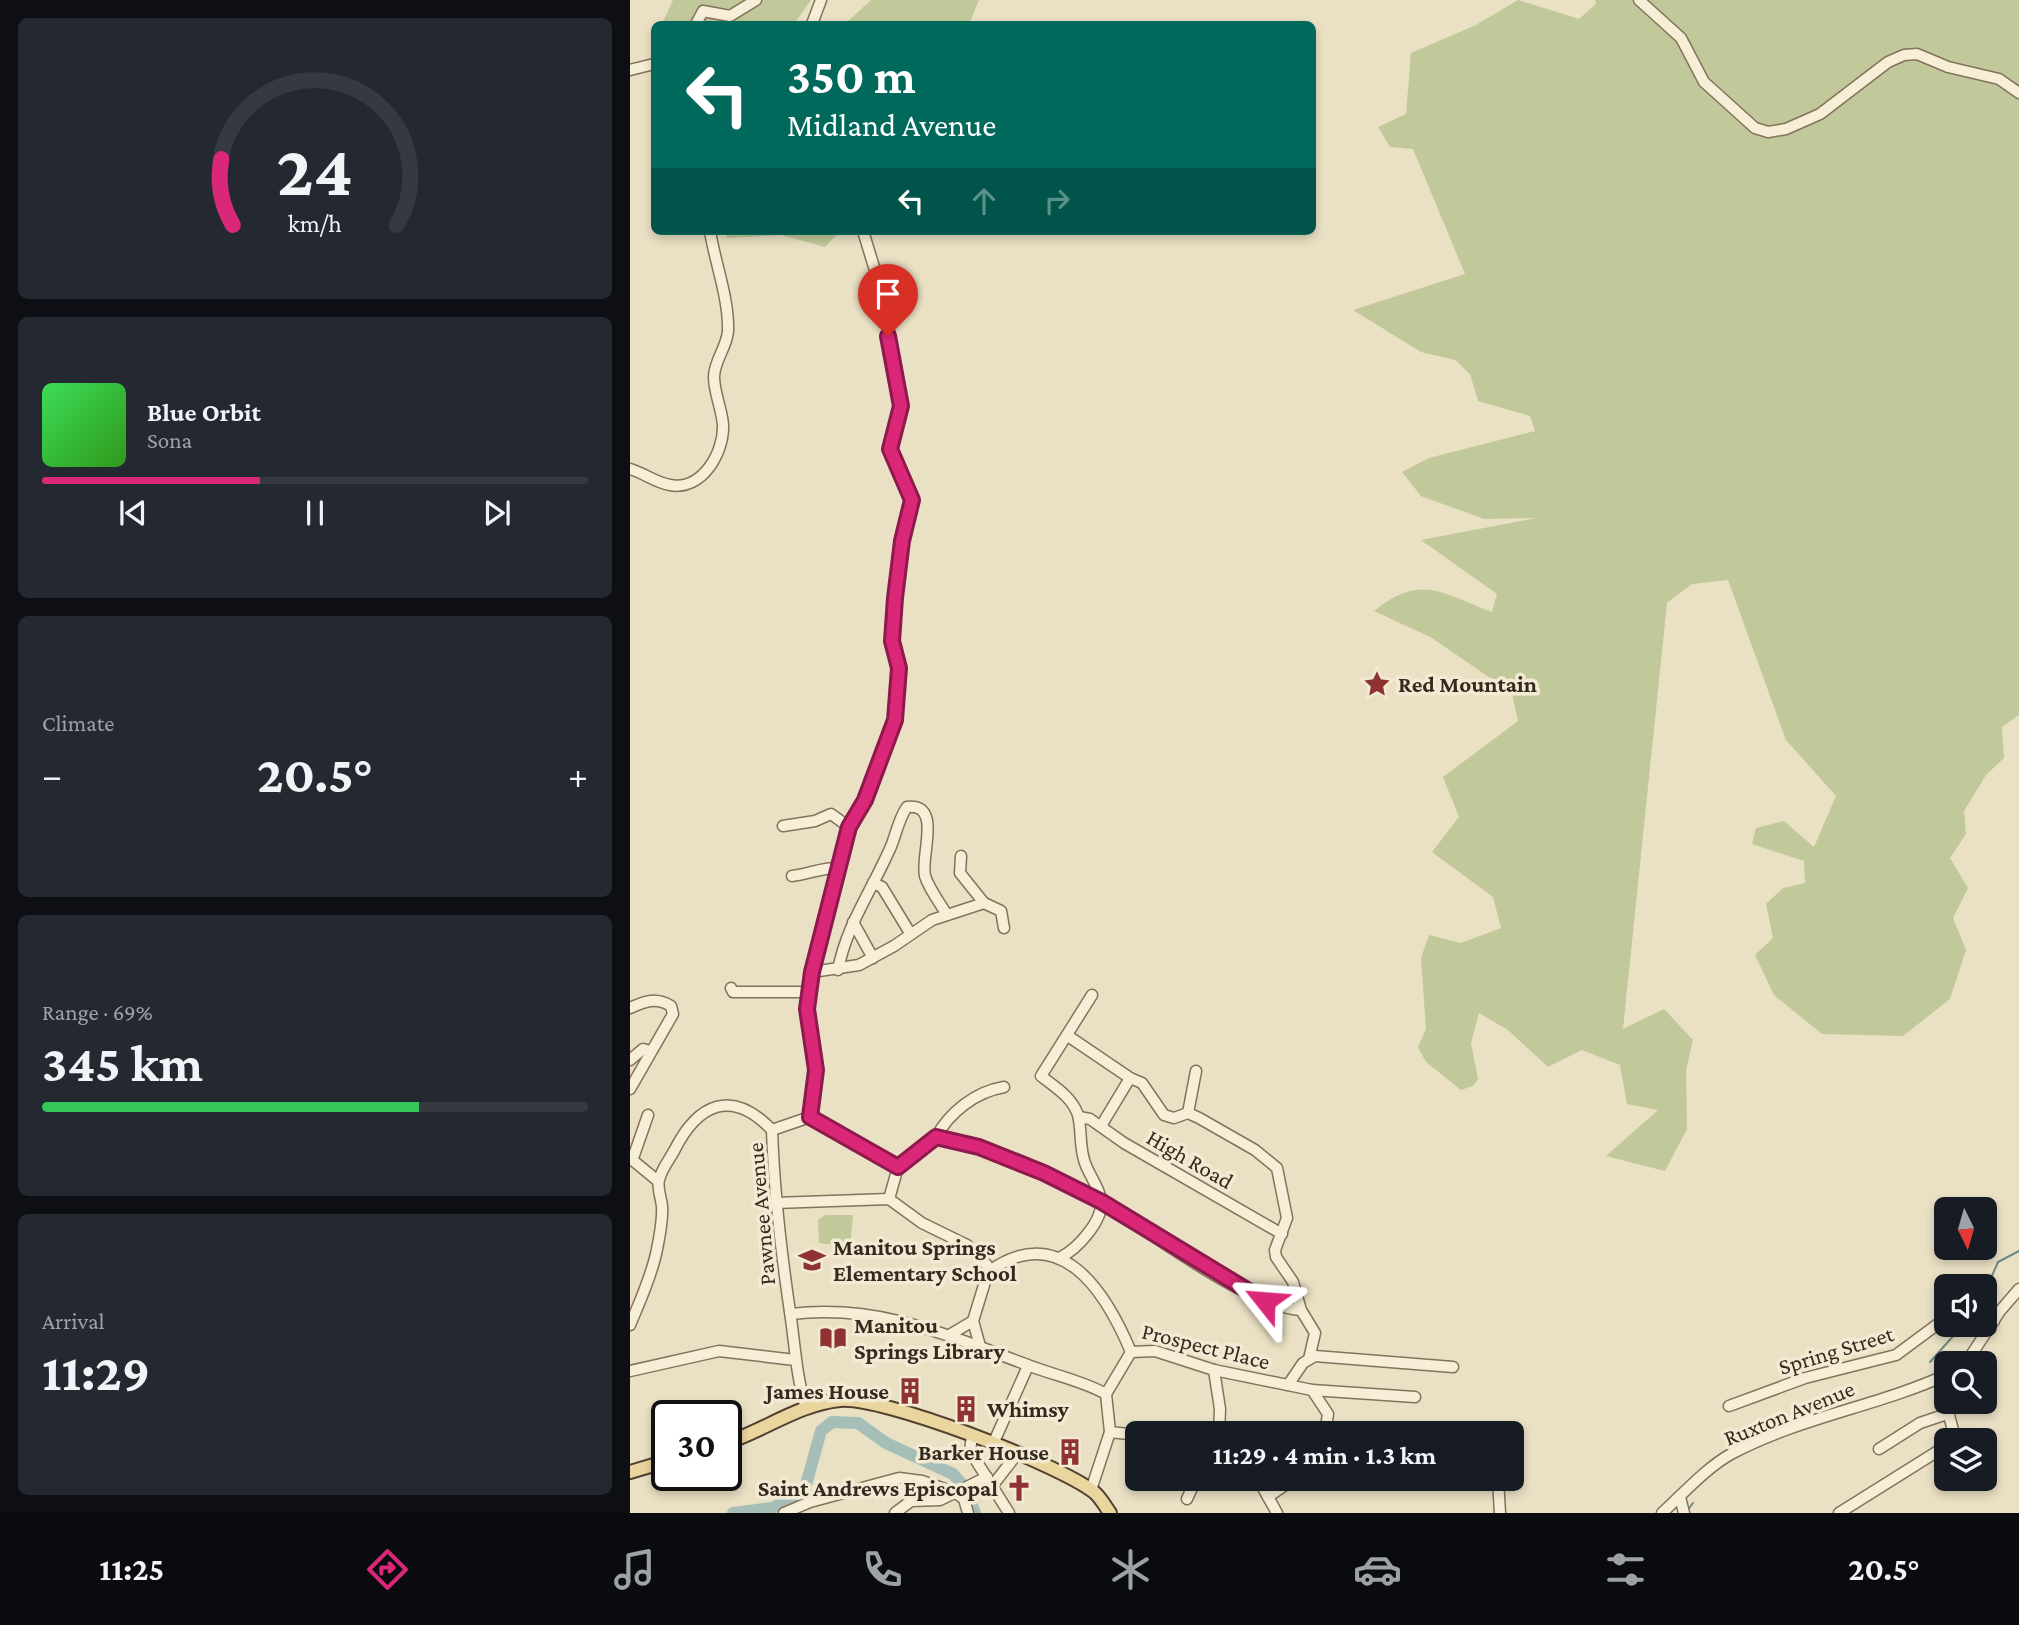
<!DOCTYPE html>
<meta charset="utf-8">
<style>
body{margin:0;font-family:"Crimson Pro",serif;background:#242831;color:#f1f3f6;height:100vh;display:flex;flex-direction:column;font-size:26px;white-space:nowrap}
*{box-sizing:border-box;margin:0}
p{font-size:23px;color:#9ea1a6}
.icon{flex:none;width:38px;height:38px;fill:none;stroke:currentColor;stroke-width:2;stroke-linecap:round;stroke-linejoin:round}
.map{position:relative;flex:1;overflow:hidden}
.panel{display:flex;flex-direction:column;gap:18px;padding:18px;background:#0d0f14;width:630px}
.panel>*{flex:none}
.hud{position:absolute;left:21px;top:21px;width:665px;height:214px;border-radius:10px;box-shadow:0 4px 10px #0003;background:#00695c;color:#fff;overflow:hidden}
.needle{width:46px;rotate:175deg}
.controls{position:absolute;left:1304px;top:1197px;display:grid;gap:14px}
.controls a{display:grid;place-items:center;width:63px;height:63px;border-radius:10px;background:#171b24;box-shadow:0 4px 10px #0003;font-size:35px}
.speed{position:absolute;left:21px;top:1400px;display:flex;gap:14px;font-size:35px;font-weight:700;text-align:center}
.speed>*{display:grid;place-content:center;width:91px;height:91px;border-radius:50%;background:#171b24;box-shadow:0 4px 10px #0003;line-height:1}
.speed .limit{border:4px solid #111;border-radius:10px;background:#fff;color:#111}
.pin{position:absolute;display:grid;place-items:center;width:60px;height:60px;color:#fff;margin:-72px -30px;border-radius:50% 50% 50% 0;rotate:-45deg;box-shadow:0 0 7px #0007}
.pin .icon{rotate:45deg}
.me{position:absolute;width:77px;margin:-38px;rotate:298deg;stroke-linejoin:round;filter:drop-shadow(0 0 5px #0008)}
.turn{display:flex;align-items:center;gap:24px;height:147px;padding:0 21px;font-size:32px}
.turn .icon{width:91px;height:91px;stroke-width:2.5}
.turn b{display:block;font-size:49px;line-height:60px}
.lanes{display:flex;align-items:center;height:66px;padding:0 21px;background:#0003;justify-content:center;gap:35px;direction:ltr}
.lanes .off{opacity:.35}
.big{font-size:52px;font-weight:700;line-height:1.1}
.panel .widget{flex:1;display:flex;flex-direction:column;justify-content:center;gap:10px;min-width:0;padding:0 24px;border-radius:10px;background:#242831}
.panel .dial{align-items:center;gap:0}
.dial svg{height:182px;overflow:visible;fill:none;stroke:#363941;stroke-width:7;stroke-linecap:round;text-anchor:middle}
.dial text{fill:#f1f3f6;stroke:none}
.song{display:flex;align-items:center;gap:21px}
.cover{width:84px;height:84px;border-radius:10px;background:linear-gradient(135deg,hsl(130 70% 55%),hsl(110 70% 35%))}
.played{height:7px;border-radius:4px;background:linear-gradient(90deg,#db2777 40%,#363941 40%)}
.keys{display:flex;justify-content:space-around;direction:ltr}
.heat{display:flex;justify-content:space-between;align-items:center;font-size:38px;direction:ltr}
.charge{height:10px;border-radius:5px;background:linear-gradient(90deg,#34c759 69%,#363941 0)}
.trip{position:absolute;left:495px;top:1421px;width:399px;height:70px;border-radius:10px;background:#171b24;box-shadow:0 4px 10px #0003;font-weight:700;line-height:70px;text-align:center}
.menu{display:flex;height:112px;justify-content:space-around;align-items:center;background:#090b0e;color:#9ea1a6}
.menu .icon{width:49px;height:49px}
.menu .on{color:#db2777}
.menu b{font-size:32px;color:#f1f3f6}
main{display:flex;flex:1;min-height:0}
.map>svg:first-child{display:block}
.green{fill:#c1c899}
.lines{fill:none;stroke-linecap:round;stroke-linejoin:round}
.stream{stroke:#6d8b85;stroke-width:2}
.river{stroke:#a6beb8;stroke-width:12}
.minor-casing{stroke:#84725c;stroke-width:13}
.major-casing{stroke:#524130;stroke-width:16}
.minor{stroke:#f6eed7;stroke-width:10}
.major{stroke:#ebd59f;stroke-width:12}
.route-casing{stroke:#8e194d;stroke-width:18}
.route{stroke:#db2777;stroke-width:12}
.labels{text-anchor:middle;stroke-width:7;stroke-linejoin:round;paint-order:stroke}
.poi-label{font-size:23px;font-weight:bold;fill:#352a1f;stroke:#f2ead3;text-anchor:start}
.street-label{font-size:23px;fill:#352a1f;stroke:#f2ead3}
</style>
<main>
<section class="panel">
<div class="widget dial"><svg viewBox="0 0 100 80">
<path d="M14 69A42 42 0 1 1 86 69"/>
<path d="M14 69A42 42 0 0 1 9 40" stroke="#db2777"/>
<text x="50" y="56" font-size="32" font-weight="700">24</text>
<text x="50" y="72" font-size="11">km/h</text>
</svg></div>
<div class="widget">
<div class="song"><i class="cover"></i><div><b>Blue Orbit</b><p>Sona</p></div></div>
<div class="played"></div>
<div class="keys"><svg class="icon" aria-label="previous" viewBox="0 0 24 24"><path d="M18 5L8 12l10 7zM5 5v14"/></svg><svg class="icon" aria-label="pause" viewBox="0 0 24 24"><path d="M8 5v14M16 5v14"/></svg><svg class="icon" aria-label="next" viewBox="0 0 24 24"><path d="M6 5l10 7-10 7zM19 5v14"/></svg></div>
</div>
<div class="widget"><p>Climate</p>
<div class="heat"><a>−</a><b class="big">20.5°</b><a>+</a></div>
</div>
<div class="widget"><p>Range · 69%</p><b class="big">345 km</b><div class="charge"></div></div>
<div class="widget"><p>Arrival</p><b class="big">11:29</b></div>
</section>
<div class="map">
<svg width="1389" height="1513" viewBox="0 0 1389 1513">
<rect width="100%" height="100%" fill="#eae0c4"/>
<g class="green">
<path d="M43 0H181L164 24H32Z"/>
<path d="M241 0H349L339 24H215Z"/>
<path d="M888 0 949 19 966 4 965 0H1389V715L1372 727 1374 758 1356 775 1334 811 1336 834 1320 858 1338 888 1323 918 1336 950 1320 999 1273 1036 1192 1034 1144 995 1125 955 1143 938 1136 904 1153 888 1175 883 1174 861 1122 844 1126 828 1154 821 1184 847 1206 796 1156 740 1098 580 1062 584 1037 603 993 1029 1034 1009 1063 1040 1056 1070 1057 1129 1035 1171 976 1156 1028 1110 997 1104 990 1065 952 1050 918 1067 878 1030 849 1013 841 1043 848 1079 843 1086 831 1090 796 1062 788 1047 796 1029 791 958 799 935 831 943 871 928 863 897 802 852 829 817 813 777 888 721 882 693 802 638 744 611C791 573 811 593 862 612L867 594 791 540 906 518 854 519 791 496 772 472 799 458 905 431 900 416 848 401 840 374 825 360 791 352 723 310 835 274 783 149 760 147 748 127 776 114 781 53 846 25Z"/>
<path d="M95 231H210L195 247 151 235 97 238Z"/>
<path d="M195 1215H223L220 1247 189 1243 188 1220Z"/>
</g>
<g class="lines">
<g class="stream">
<path d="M1354 1294 1368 1262 1389 1251"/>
<path d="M1300 1362 1333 1325"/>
<path d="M1057 1511 1063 1503"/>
</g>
<path class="river" d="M103 1513 142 1508 174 1492 191 1431 202 1422 228 1423 256 1443 323 1474 336 1489 345 1513"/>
<defs>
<g id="minor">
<path d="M1009 0 1051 38 1074 82 1125 128 1138 132 1156 129 1190 114 1258 62 1274 55 1287 54 1318 67 1369 79 1389 93"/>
<path d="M66 24 73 11 100 16 126 0"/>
<path d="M182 24 191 0"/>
<path d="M0 70 24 64"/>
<path d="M0 469C14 473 26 483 40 485 72 491 94 453 93 425 92 409 84 393 84 377 84 361 97 347 98 331 99 298 85 263 80 231"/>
<path d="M153 826 185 821 201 814 219 827"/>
<path d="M331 856 330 873 354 903"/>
<path d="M162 876C179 874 193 867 209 868"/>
<path d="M243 883 252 887 280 933"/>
<path d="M223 922 243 958"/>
<path d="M208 970C216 927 240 893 258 853 266 838 267 821 277 807 313 803 290 856 295 876 299 889 310 903 317 915"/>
<path d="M182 972 229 965 264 946 302 920 354 903 371 911 374 928"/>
<path d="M101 988 103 992H178"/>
<path d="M0 1008C15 1001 26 997 41 1006L43 1014 0 1089"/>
<path d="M438 1036 500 1078 512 1083 534 1115 544 1118 558 1113 569 1118 625 1150 647 1168 657 1218 645 1250 646 1257 663 1282 671 1310 685 1333 679 1359"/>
<path d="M0 1060 13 1049 20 1051"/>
<path d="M558 1113 566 1071"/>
<path d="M180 1117 268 1167"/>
<path d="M449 1117 460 1119 494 1143 652 1234"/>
<path d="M471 1126 500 1078"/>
<path d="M142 1130 180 1117 186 1070 177 1009 178 992 219 827 235 800 265 720 269 668 262 641 265 598 272 541 282 500 260 449 271 406 269 387 252 293 233 231"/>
<path d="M142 1130C144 1192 151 1251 160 1312 165 1344 166 1376 176 1408"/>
<path d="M306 1137C320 1112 345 1092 374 1087"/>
<path d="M0 1158 28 1181"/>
<path d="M3 1158 18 1115"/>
<path d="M268 1167 306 1137C365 1151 422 1173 474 1204 523 1233 617 1307 671 1310"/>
<path d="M259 1199 268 1167"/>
<path d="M145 1203 259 1199 292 1223 337 1245 357 1265 358 1272C430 1220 475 1290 501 1352"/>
<path d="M431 1257C447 1249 472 1222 471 1203 471 1190 459 1175 455 1163 449 1147 452 1130 448 1115 442 1097 425 1087 411 1076L462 995"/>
<path d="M161 1314C248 1304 315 1334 395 1364 422 1375 451 1380 476 1394"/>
<path d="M1354 1315 1364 1321"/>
<path d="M0 1325C10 1301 20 1280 26 1254 29 1240 33 1221 32 1206 31 1198 27 1187 29 1180 31 1170 39 1160 44 1151 68 1103 102 1088 142 1130"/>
<path d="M321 1334 343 1321"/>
<path d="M350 1346 343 1321 358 1272"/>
<path d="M501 1352 525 1351 584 1370 682 1390 785 1397"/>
<path d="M1336 1363 1370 1311 1389 1289"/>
<path d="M584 1370 590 1409 589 1433"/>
<path d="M0 1371 89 1351 165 1360"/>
<path d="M658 1385 673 1363 685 1356 823 1367"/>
<path d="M682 1390 698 1414 695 1433"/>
<path d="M1320 1402C1314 1416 1327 1427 1322 1440"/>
<path d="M1099 1406 1175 1378 1266 1355 1316 1318"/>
<path d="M480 1432 508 1435"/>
<path d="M537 1433H553"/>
<path d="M342 1436 340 1451 379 1513"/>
<path d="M363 1444 398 1366"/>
<path d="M1249 1449 1290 1423 1317 1414"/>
<path d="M628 1479 647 1513"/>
<path d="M868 1479 870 1513"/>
<path d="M363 1485 387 1454"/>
<path d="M461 1490 480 1432 476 1394 501 1352"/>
<path d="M638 1497 664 1479"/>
<path d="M1050 1497 1054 1513"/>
<path d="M557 1499 566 1479"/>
<path d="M154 1513 180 1502 269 1478 292 1481 326 1493 334 1499 338 1513"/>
<path d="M265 1513 281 1501 310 1500 357 1477"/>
<path d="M1032 1513C1053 1494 1076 1468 1101 1454 1168 1418 1248 1406 1316 1375"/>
<path d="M1209 1513 1316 1446"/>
</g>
<g id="major">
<path d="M96 1443C135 1430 169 1404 210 1400 253 1396 428 1464 464 1492 471 1498 475 1506 480 1513"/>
<path d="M0 1472 37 1461"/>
</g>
</defs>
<use href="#minor" class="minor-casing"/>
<use href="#major" class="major-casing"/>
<use href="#minor" class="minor"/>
<use href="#major" class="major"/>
</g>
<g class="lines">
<defs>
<path id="route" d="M258 336 271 406 260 449 282 500 272 541 265 598 262 641 269 668 265 720 235 800 219 827 182 972 177 1009 186 1070 180 1117 268 1167 306 1137 349 1147 414 1173 472 1202 635 1301"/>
</defs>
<use href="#route" class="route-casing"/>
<use href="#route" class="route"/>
</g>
<defs>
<symbol id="sight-bare" viewBox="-9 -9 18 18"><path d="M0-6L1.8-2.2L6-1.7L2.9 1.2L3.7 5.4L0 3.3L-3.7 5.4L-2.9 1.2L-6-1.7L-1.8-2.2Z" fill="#8e3331" stroke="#f2ead3" stroke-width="2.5" paint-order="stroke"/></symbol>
<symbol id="school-bare" viewBox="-9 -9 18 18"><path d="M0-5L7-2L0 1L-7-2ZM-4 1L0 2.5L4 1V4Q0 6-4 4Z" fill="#8e3331" stroke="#f2ead3" stroke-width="2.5" paint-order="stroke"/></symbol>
<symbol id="library-bare" viewBox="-9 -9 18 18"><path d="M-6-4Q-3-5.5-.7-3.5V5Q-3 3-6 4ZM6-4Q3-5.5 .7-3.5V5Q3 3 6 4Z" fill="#8e3331" stroke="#f2ead3" stroke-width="2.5" paint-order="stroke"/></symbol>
<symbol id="building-bare" viewBox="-9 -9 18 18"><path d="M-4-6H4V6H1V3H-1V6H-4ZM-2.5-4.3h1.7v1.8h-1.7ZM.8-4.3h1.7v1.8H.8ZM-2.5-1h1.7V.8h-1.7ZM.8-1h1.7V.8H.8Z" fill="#8e3331" stroke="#f2ead3" stroke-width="2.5" paint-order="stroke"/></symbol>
<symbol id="church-bare" viewBox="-9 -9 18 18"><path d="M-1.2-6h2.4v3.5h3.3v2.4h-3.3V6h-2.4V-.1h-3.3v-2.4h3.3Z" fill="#8e3331" stroke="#f2ead3" stroke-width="2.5" paint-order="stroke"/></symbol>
</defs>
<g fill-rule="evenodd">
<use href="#sight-bare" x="728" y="665" width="38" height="38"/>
<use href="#school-bare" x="163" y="1241" width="38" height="38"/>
<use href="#library-bare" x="184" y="1319" width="38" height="38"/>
<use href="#building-bare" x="261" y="1372" width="38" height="38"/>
<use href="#building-bare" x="317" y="1390" width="38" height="38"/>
<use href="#building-bare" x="421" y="1433" width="38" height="38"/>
<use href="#church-bare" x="370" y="1469" width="38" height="38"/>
</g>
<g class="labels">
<g class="poi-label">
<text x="768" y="692">Red Mountain</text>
<text x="203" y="1255">Manitou Springs<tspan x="203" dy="26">Elementary School</tspan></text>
<text x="224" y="1333">Manitou<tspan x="224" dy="26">Springs Library</tspan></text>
<text x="259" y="1399" text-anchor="end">James House</text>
<text x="357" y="1417">Whimsy</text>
<text x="419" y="1460" text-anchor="end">Barker House</text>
<text x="368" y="1496" text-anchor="end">Saint Andrews Episcopal</text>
</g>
<g class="street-label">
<text transform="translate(560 1159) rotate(30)" y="8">High Road</text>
<text transform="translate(131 1214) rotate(-95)" y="8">Pawnee Avenue</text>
<text transform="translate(576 1346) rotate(14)" y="8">Prospect Place</text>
<text transform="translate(1206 1350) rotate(-17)" y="8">Spring Street</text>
<text transform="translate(1159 1413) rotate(-22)" y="8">Ruxton Avenue</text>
</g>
</g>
</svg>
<div class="controls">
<a><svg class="needle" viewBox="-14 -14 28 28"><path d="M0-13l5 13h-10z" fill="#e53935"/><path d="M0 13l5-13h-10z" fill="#9ea1a6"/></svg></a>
<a><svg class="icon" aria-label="sound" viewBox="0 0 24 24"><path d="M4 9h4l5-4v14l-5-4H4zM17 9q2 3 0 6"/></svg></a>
<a><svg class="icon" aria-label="search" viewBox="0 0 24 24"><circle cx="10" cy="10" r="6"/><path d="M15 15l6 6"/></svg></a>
<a><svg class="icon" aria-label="layers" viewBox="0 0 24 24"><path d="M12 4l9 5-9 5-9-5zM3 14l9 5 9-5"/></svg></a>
</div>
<div class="speed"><div class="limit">30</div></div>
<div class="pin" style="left:258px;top:336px;background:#d93025"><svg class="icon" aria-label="arrive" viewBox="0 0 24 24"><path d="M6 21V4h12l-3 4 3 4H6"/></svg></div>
<svg class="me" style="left:635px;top:1301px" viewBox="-20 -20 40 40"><path d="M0-17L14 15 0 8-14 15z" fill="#db2777" stroke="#fff" stroke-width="4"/></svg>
<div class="trip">11:29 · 4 min · 1.3 km</div>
<div class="hud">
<div class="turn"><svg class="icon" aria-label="left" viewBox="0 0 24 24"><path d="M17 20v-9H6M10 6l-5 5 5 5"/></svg><div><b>350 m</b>Midland Avenue</div></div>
<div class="lanes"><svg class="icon" aria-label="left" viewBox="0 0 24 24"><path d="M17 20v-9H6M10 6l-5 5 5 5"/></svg><svg class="icon off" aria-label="ahead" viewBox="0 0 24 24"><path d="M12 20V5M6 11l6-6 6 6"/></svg><svg class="icon off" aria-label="right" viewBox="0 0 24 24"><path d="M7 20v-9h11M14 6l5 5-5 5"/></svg></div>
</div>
</div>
</main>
<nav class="menu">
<b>11:25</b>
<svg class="icon on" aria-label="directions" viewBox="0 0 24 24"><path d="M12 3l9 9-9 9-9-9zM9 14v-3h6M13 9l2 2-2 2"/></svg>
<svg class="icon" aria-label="music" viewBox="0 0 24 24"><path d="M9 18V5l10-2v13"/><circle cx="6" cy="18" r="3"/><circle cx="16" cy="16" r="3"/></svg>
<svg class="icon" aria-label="phone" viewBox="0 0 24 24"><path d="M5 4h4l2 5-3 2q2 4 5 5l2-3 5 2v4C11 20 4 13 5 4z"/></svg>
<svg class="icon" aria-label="climate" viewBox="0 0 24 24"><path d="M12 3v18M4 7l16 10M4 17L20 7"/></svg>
<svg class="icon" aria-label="car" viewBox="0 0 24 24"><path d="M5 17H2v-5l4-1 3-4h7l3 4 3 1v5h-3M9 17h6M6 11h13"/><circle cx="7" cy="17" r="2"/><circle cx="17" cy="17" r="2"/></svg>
<svg class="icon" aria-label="filters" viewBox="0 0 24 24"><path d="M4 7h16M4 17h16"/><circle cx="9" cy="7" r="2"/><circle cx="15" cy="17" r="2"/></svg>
<b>20.5°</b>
</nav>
